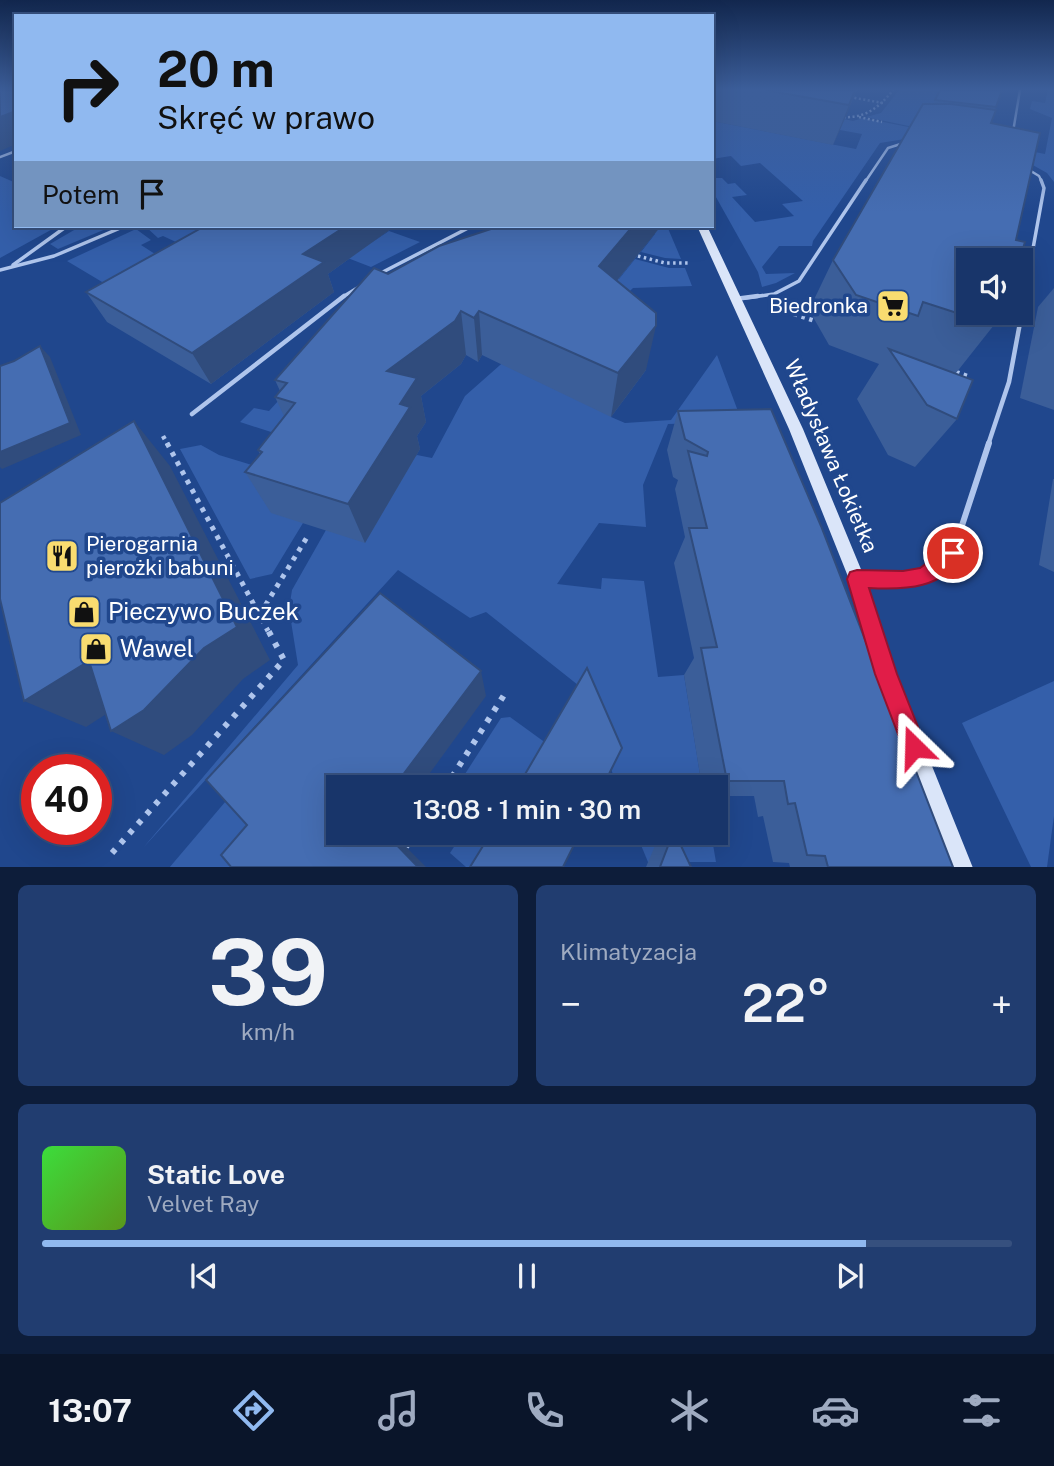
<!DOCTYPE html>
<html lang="pl">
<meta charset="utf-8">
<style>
body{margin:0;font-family:"Public Sans",sans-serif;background:#213d70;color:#f1f3f6;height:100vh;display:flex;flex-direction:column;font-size:26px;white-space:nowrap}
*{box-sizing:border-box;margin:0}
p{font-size:23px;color:#9fabc1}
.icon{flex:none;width:38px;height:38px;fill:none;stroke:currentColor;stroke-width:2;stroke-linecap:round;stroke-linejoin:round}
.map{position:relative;height:867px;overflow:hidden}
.panel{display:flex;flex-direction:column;gap:18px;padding:18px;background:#0d1d3a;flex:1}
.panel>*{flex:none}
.hud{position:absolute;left:14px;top:14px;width:700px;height:214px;border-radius:0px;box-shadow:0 7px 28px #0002,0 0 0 2px #36507e;background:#90b9f0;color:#111;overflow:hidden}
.controls{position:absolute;left:956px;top:248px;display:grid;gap:14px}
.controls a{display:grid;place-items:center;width:77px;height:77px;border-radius:0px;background:#18356a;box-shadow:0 7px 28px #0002,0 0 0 2px #36507e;font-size:35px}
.speed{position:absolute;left:21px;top:754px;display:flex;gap:14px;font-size:35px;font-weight:700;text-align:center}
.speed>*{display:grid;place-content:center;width:91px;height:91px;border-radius:50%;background:#18356a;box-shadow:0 7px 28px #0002,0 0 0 2px #36507e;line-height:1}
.speed .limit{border:10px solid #d22;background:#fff;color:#111}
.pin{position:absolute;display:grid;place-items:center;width:60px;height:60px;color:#fff;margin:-30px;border:4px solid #fff;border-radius:50%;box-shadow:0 2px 7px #0007}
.me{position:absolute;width:77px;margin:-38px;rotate:338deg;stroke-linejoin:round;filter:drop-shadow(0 0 5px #0008)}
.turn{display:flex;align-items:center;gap:24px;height:147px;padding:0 28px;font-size:32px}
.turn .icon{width:91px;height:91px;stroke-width:2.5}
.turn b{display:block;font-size:49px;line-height:60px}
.then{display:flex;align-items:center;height:66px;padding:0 28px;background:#0003;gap:14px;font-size:26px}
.big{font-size:52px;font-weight:600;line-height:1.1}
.panel .tile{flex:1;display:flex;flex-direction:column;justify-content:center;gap:10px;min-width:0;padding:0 24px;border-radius:10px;background:#213d70}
.panel .dial{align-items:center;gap:0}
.dial b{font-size:91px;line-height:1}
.song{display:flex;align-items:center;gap:21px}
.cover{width:84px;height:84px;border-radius:10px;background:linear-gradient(135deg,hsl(120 70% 55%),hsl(90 70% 35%))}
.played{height:7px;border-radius:4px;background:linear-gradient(90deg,#90b9f0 85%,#36507e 85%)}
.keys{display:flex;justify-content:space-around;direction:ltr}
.heat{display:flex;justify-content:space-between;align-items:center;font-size:38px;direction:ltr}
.panel .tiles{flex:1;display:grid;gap:18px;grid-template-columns:1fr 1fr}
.tile:last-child{grid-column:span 2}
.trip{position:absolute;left:326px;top:775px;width:402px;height:70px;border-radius:0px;background:#18356a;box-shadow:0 7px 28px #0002,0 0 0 2px #36507e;font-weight:600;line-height:70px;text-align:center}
.tab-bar{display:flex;height:112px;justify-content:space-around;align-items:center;background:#0a152a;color:#9fabc1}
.tab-bar .icon{width:49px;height:49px}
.tab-bar .on{color:#90b9f0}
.tab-bar b{font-size:32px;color:#f1f3f6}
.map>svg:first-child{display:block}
.green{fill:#345faa}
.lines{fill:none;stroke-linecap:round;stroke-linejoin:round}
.path-far4{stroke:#afc5ec;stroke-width:2.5;stroke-dasharray:2 2.5;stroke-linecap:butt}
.path-far3{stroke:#afc5ec;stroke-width:3.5;stroke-dasharray:2.5 3.5;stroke-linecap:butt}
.path-far2{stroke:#afc5ec;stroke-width:4.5;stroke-dasharray:3.5 4.5;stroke-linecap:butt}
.path-far1{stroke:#afc5ec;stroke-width:5;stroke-dasharray:4.5 6;stroke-linecap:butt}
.path{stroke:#afc5ec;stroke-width:6;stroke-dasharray:5 8;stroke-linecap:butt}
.lane-far3{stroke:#afc5ec;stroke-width:2.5}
.lane-far2{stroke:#afc5ec;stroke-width:3.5}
.lane-far1{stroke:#afc5ec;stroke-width:4.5}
.lane{stroke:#afc5ec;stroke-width:6}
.secondary{fill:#dae5f9;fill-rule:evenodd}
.wall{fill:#3b5e99}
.shaded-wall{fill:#304c7d}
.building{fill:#456db2;stroke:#304c7d;stroke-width:2}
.route{fill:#e11d48;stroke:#92132f;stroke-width:2}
.labels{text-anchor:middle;stroke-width:7;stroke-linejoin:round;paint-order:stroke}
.poi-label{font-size:21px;fill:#fff;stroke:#20478d;text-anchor:end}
.street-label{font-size:21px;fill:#fff;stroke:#20478d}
.near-poi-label{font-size:24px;fill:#fff;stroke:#20478d;text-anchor:start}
</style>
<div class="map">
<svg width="1054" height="868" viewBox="0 0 1054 868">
<rect width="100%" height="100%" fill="#20478d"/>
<g class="green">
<path d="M899 90H942L975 140 866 117 881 113Z"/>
<path d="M1048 90H1054V182L1047 173 1031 164 911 138 880 143 813 241 812 246H779L762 267 766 274 795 273 776 283 762 287 758 272 712 190V184L715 183 712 178H722L728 184 735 183 747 195 732 197 755 222 794 216 782 204 803 201 760 163 741 166 731 156 712 159V121L856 149 862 134 840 130 844 119 853 121 863 118 1045 154 1052 118 1030 109 1032 101 1045 103Z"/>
<path d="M0 176 16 183V226H58L0 258Z"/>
<path d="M81 226H113L58 249 50 244Z"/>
<path d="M145 226H209L134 301 67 261 136 229 151 240 141 245 155 254 176 242 163 236 158 238Z"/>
<path d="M643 226H667L681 259 665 258 641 252 655 234Z"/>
<path d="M275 230 362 249 389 231 420 242 371 267Z"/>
<path d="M635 259 669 268H685L692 286 633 288 597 323 611 417 625 423 671 420 717 355 742 422 668 424 643 485 646 527 599 523 557 584 601 589 602 578 644 581 658 677 684 675 702 787H618L578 685 486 612 470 618 398 570 143 848 298 665 289 609 292 590 326 530 417 455 432 458 465 396 603 274 619 279Z"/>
<path d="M290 388 296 440 240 422 254 408 269 411Z"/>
<path d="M201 445 219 455 292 477 303 523 272 574 250 579 180 449Z"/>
<path d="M1054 681V816L1047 867H1031L962 723Z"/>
<path d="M510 717 550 746 526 787 456 788 501 718Z"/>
<path d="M237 788 263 867 169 868Z"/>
<path d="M463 833H500L480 867H466L450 853Z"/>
<path d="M636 833H711L716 862H648Z"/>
</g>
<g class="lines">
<g class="path-far4">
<path d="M850 97 883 103"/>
<path d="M839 117C864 119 878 109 893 90"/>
<path d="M859 117 882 122"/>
</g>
<path class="path-far3" d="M638 256 665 263H688"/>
<g class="path-far2">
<path d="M794 314 815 321"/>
<path d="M956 372 970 377"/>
<path d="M163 436 168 445"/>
</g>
<g class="path-far1">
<path d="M167 443 268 631"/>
<path d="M260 614 309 534"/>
</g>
<g class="path">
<path d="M445 788 506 692"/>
<path d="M406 847 415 833"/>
<path d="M112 853 284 660 268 630"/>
</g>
<g class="lane-far3">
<path d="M1013 132 1020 90"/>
<path d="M0 157 16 151"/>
<path d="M1026 168 1039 176 1042 182"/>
<path d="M865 182 888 148 907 142"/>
</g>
<g class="lane-far2">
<path d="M13 265 67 226"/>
<path d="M0 270 54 256 125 226"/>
<path d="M379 274 472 226"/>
<path d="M341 298 359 287"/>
<path d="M745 298 774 294 799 281 866 180"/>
<path d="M1024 298 1044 188 1041 180"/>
</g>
<g class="lane-far1">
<path d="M735 299 758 296"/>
<path d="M192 414 344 296"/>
<path d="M988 445 1009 382 1025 296"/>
</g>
<path class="lane" d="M860 579H899L921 575 953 553 989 443"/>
<path class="secondary" d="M697 226H707L803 429 865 579 895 674 973 868H950L877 674 849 579 789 429Z"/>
</g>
<g class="wall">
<path d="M712 90H857L833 145 712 121Z"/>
<path d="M940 90 996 107 991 123 994 325 956 373 957 419 915 467 888 455 857 399 879 364 829 345 809 310 833 260 933 104Z"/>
<path d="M205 226H395L328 274 334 292 211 384 107 322 86 292Z"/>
<path d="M661 226 617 281 646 370 611 417 482 355 478 362 466 355 461 364 421 396 426 422 417 436 420 449 365 543 271 513 245 472 260 454 258 450 284 416 275 397 280 391 275 380 388 274Z"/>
<path d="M1054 288V410L1020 398 1038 307Z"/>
<path d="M771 409 953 867H790L789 863 773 862 763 816 758 817 754 796H716V788H702L684 675 694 658 674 563 685 537 675 489 678 480 673 477 667 450 678 411Z"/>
<path d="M1053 479H1054V572L1039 565Z"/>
<path d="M671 833H675L691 867H646L657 841Z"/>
</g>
<g class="shaded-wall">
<path d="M855 90 848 112 833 145Z"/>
<path d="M16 111V144L0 151V117Z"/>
<path d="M346 226H395L328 274 334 292 211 384 192 353 303 254Z"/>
<path d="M633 226H661L594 309 599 266Z"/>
<path d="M461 311 466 355 461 364 421 396 426 422 417 436 420 449 365 543 348 504 387 371Z"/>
<path d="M479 311 482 355 478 362 474 318Z"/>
<path d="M656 326 646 370 611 417 618 373Z"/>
<path d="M40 346 50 357 81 435 2 469 0 467V452Z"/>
<path d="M134 421 170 466 270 660 243 679 192 735 164 755 111 731 204 648Z"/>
<path d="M89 661 142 691 86 727 24 701Z"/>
<path d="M481 671 486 696 419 788H393Z"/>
<path d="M385 833H392L426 867H418Z"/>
</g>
<g class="building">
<path d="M0 90H16V111L0 117Z"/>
<path d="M765 90H855L849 105Z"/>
<path d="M940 90H1002L996 107 935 100Z"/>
<path d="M923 104H951L996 110 991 123 1040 133 1016 240 1025 242 1019 261H968V313H999L994 325 923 302 918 316 856 295 833 260Z"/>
<path d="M205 226H346L303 254 324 262 192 353 86 292Z"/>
<path d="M500 226H633L599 266 656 313V326L618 373 479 311 474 318 461 311 455 321 387 371 417 378 400 404 410 407 348 504 245 472 262 452 258 450 295 403 275 397 287 383 275 380 374 268 388 274 439 246Z"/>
<path d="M40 346 70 423 0 452V366L14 361Z"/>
<path d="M889 349 973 380 957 419 927 405Z"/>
<path d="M771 409 821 526 953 867H828L825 856 807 855 795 803 788 804 784 781H727L701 648 717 647 689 528H707L688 451 707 456 708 452 685 439 678 411Z"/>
<path d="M134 421 237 627 204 648 144 710 111 731 89 661 24 701 0 599V503Z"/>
<path d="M380 593 481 671 393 788H338V833H385L418 867H231L221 855 247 825 206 780Z"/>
<path d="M587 668 622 748 602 788H517Z"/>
<path d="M491 833H580L563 867H470Z"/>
<path d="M673 833H675L691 867H660Z"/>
</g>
<linearGradient id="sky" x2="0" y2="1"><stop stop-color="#12274e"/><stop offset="0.42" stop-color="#3c5e9a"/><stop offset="1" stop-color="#3c5e9a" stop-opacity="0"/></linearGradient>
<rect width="1054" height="212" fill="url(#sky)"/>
<path class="route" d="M953 544 960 547 962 553C946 589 904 590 869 588L897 674 926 747 922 755 914 758 906 755 875 674 847 579 850 572 857 570 903 571 920 568Z"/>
<defs>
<symbol id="supermarket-square" viewBox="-11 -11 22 22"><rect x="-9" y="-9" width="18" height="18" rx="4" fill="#f9dc70" stroke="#20478d"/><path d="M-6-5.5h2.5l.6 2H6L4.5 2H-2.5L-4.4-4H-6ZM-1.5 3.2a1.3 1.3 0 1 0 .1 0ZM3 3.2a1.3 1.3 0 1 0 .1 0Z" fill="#111"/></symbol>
<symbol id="restaurant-square" viewBox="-11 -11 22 22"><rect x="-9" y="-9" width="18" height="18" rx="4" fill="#f9dc70" stroke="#20478d"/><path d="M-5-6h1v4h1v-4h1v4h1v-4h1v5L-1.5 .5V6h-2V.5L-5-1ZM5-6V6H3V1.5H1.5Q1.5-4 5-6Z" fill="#111"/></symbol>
<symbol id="shop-square" viewBox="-11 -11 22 22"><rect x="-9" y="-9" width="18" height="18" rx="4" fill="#f9dc70" stroke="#20478d"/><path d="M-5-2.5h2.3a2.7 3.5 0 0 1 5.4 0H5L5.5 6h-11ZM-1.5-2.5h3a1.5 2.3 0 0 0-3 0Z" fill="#111"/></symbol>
</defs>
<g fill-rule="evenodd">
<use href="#supermarket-square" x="874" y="287" width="38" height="38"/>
<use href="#restaurant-square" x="43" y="537" width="38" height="38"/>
<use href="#shop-square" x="65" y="593" width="38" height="38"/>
<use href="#shop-square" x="77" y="630" width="38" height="38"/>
</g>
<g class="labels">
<g class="poi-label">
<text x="868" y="313">Biedronka</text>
<text x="86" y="551" text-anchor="start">Pierogarnia<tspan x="86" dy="24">pierożki babuni</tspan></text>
</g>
<g class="street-label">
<text transform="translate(831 456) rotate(67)" y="7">Władysława Łokietka</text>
</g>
<g class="near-poi-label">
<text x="108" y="620">Pieczywo Buczek</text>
<text x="120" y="657">Wawel</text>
</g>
</g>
</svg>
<div class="controls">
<a><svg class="icon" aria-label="sound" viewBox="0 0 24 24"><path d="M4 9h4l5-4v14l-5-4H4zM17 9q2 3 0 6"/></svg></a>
</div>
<div class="speed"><div class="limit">40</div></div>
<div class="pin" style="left:953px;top:553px;background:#d93025"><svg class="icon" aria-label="arrive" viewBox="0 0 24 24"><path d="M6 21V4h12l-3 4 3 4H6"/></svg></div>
<svg class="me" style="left:914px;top:747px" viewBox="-20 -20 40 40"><path d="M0-17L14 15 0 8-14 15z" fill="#e11d48" stroke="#fff" stroke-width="4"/></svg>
<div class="trip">13:08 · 1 min · 30 m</div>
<div class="hud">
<div class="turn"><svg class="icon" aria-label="right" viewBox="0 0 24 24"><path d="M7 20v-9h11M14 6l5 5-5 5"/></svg><div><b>20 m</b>Skręć w prawo</div></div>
<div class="then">Potem<svg class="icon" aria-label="arrive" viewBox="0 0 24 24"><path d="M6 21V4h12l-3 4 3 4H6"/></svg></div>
</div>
</div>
<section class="panel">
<div class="tiles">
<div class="tile dial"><b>39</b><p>km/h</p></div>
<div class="tile"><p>Klimatyzacja</p>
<div class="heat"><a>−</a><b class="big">22°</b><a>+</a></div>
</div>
<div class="tile">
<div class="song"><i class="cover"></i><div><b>Static Love</b><p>Velvet Ray</p></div></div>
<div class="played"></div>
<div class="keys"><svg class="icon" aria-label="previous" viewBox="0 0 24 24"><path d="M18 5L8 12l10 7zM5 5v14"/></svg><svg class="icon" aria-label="pause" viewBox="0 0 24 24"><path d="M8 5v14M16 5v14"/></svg><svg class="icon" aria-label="next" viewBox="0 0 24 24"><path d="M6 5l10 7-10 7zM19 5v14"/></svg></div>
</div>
</div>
</section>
<nav class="tab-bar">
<b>13:07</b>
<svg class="icon on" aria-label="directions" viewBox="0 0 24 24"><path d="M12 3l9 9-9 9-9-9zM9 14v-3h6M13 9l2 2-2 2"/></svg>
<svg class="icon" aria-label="music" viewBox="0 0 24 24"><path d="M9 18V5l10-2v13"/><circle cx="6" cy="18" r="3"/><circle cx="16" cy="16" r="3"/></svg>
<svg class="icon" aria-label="phone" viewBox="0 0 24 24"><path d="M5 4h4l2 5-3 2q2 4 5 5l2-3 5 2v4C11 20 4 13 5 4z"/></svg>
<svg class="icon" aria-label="climate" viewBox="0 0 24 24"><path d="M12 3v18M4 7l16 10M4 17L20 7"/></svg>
<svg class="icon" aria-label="car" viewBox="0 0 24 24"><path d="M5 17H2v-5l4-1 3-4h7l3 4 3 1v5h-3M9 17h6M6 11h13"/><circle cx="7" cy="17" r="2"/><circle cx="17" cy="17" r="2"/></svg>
<svg class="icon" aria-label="filters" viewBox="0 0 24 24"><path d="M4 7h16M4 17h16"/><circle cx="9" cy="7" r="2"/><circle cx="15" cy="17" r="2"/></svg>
</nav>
